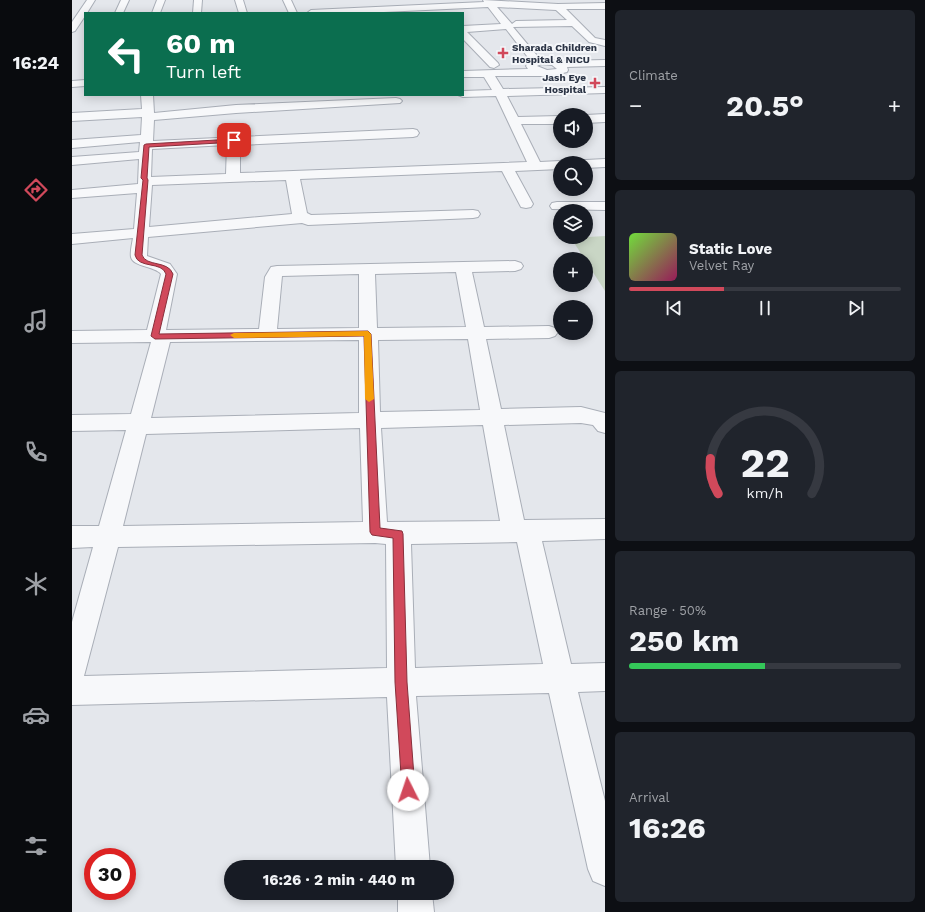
<!DOCTYPE html>
<meta charset="utf-8">
<style>
body{margin:0;font-family:"Work Sans",sans-serif;background:#20242c;color:#f1f3f6;height:100vh;display:flex;flex-direction:column;font-size:15px;white-space:nowrap}
*{box-sizing:border-box;margin:0}
p{font-size:13px;color:#9ea1a6}
.icon{flex:none;width:22px;height:22px;fill:none;stroke:currentColor;stroke-width:2;stroke-linecap:round;stroke-linejoin:round}
.map{position:relative;flex:1;overflow:hidden}
.side{display:flex;flex-direction:column;gap:10px;padding:10px;background:#0d0f14;width:320px}
.side>*{flex:none}
.guide{position:absolute;left:12px;top:12px;width:380px;height:84px;border-radius:0px;box-shadow:0 2px 10px #0003;background:#0b6e4f;color:#fff;overflow:hidden}
.fabs{position:absolute;left:481px;top:108px;display:grid;gap:8px}
.fabs a{display:grid;place-items:center;width:40px;height:40px;border-radius:50%;background:#171b24;box-shadow:0 2px 10px #0003;font-size:20px}
.speed{position:absolute;left:12px;top:848px;display:flex;gap:8px;font-size:20px;font-weight:700;text-align:center}
.speed>*{display:grid;place-content:center;width:52px;height:52px;border-radius:50%;background:#171b24;box-shadow:0 2px 10px #0003;line-height:1}
.speed .limit{border:6px solid #d22;background:#fff;color:#111}
.pin{position:absolute;display:grid;place-items:center;width:34px;height:34px;color:#fff;margin:-17px;border-radius:8px;box-shadow:0 2px 6px #0006}
.me{position:absolute;width:44px;margin:-22px;rotate:356deg;stroke-linejoin:round;filter:drop-shadow(0 0 3px #0008)}
.turn{display:flex;align-items:center;gap:14px;height:84px;padding:0 16px;font-size:18px}
.turn .icon{width:52px;height:52px;stroke-width:2.5}
.turn b{display:block;font-size:28px;line-height:34px}
.big{font-size:30px;font-weight:700;line-height:1.1}
.side .tile{flex:1;display:flex;flex-direction:column;justify-content:center;gap:6px;min-width:0;padding:0 14px;border-radius:6px;background:#20242c}
.side .dial{align-items:center;gap:0}
.dial svg{height:104px;overflow:visible;fill:none;stroke:#363941;stroke-width:7;stroke-linecap:round;text-anchor:middle}
.dial text{fill:#f1f3f6;stroke:none}
.song{display:flex;align-items:center;gap:12px}
.cover{width:48px;height:48px;border-radius:6px;background:linear-gradient(135deg,hsl(100 70% 55%),hsl(330 70% 35%))}
.played{height:4px;border-radius:2px;background:linear-gradient(90deg,#d1495b 35%,#363941 35%)}
.keys{display:flex;justify-content:space-around;direction:ltr}
.heat{display:flex;justify-content:space-between;align-items:center;font-size:22px;direction:ltr}
.charge{height:6px;border-radius:3px;background:linear-gradient(90deg,#34c759 50%,#363941 0)}
.trip{position:absolute;left:152px;top:860px;width:230px;height:40px;border-radius:20px;background:#171b24;box-shadow:0 2px 10px #0003;font-weight:700;line-height:40px;text-align:center}
main{display:flex;flex:1;min-height:0}
.tabs{display:flex;flex-direction:column;width:72px;justify-content:space-around;align-items:center;background:#090b0e;color:#9ea1a6}
.tabs .icon{width:28px;height:28px}
.tabs .active{color:#d1495b}
.tabs b{font-size:18px;color:#f1f3f6}
.map>svg:first-child{display:block}
.green{fill:#c9d6c5}
.lines{fill:none;stroke-linecap:round;stroke-linejoin:round}
.minor-casing{stroke:#a9aeb7;stroke-width:2}
.minor{fill:#f7f8fa;fill-rule:evenodd}
.route{fill:#d1495b;stroke:#882f3b}
.slow{fill:#f59e0b}
.poi-dot{fill:#d1495b;stroke:#f4f6f9;stroke-width:1.5}
.labels{text-anchor:middle;stroke-width:4;stroke-linejoin:round;paint-order:stroke}
.far-poi-label{font-size:10px;font-weight:bold;fill:#2b3445;stroke:#f4f6f9;text-anchor:start}
</style>
<main>
<nav class="tabs">
<b>16:24</b>
<svg class="icon active" aria-label="directions" viewBox="0 0 24 24"><path d="M12 3l9 9-9 9-9-9zM9 14v-3h6M13 9l2 2-2 2"/></svg>
<svg class="icon" aria-label="music" viewBox="0 0 24 24"><path d="M9 18V5l10-2v13"/><circle cx="6" cy="18" r="3"/><circle cx="16" cy="16" r="3"/></svg>
<svg class="icon" aria-label="phone" viewBox="0 0 24 24"><path d="M5 4h4l2 5-3 2q2 4 5 5l2-3 5 2v4C11 20 4 13 5 4z"/></svg>
<svg class="icon" aria-label="climate" viewBox="0 0 24 24"><path d="M12 3v18M4 7l16 10M4 17L20 7"/></svg>
<svg class="icon" aria-label="car" viewBox="0 0 24 24"><path d="M5 17H2v-5l4-1 3-4h7l3 4 3 1v5h-3M9 17h6M6 11h13"/><circle cx="7" cy="17" r="2"/><circle cx="17" cy="17" r="2"/></svg>
<svg class="icon" aria-label="filters" viewBox="0 0 24 24"><path d="M4 7h16M4 17h16"/><circle cx="9" cy="7" r="2"/><circle cx="15" cy="17" r="2"/></svg>
</nav>
<div class="map">
<svg width="533" height="912" viewBox="0 0 533 912">
<rect width="100%" height="100%" fill="#e4e7ec"/>
<path class="green" d="M533 236V291L499 238Z"/>
<g class="lines">
<defs>
<g id="minor">
<path d="M15 0H23L15 13H13V16L3 31 0 32V22Z"/>
<path d="M49 0H57L51 13H43Z"/>
<path d="M85 0H93L88 13H80Z"/>
<path d="M122 0H130L129 13H121Z"/>
<path d="M163 0H171L175 13H167Z"/>
<path d="M211 0H219L225 13H217Z"/>
<path d="M411 0 486 4 533 3V9H494L523 38 533 40V46L517 42 500 26 441 27 467 58 488 61 533 60V66L495 67 496 70 495 72 479 76H423L431 89 533 87V93L435 96 446 117 488 116V124H449L468 162 488 161 493 163H488V169L443 171 461 204 459 207 454 208 449 207 430 171 228 179 235 213 239 215 401 210 406 211 408 214 406 217 401 218 236 225 230 223 76 237 75 256 98 264 105 274 94 330 187 329 193 277 199 267 205 266 443 261 449 263 451 266 449 269 443 271 400 272 412 327 477 326 483 328 486 332 483 336 477 338 414 339 429 409 509 407 533 413V433L526 431 521 425 509 423 432 425 452 520 533 519V539L470 541 499 664 533 663V691L506 692 533 801V886L521 881 516 869 477 693 344 696 358 867H324L315 697 0 705V622L21 547 0 548V526H27L54 430 0 431V415L59 414 79 342 0 343V331L75 330 89 274C83 266 61 267 59 257 58 252 60 244 61 238L0 244V234L62 229 65 193 0 198V190L66 184 67 159 0 165V157L67 152 68 142 0 148V140L69 135 70 117 0 121V113L70 109 69 95H81L82 113 164 105 324 98 328 99 330 101 328 103 164 113 82 120 81 141 341 129 345 130 347 133 345 136 341 137 168 145V173L455 162 424 96 391 97 386 95H391V91L420 90 412 77H391V71L456 69 454 66 458 60 434 29 395 32 426 63 427 65 422 68 418 67 391 39V26L429 24 416 7 291 13H235L239 10 412 2ZM425 7 484 10 495 20 444 21 440 24ZM469 64 480 65 485 69 475 70 465 66ZM155 145 154 174 79 177 80 149ZM214 180 220 214 77 227 80 185ZM384 272 394 327 305 328 303 274ZM287 274V328L205 329 210 276ZM396 339 408 410 308 412 306 340ZM287 340V413L79 418 98 342ZM411 425 428 521 315 522 309 428ZM288 428 291 522 51 526 74 434ZM445 542 471 664 343 668 339 544ZM303 543 314 544 315 668 12 676 46 547Z"/>
<path d="M13 80V86L0 87V81Z"/>
<path d="M533 114V122L514 123V115Z"/>
<path d="M533 159V167L514 168V163H508L514 160Z"/>
<path d="M485 202H533V210L480 209 478 206 480 203Z"/>
<path d="M326 893H360L362 912H326Z"/>
</g>
</defs>
<use href="#minor" class="minor-casing"/>
<use href="#minor" class="minor"/>
</g>
<path class="route" d="M162 139 165 140 164 142 77 147 75 178 76 180 70 255C74 267 96 260 101 274L87 334 296 331 299 334 308 528 330 531 331 534 335 682 343 790 341 795 336 797 332 795 330 790 323 682 321 538 300 535 298 532 292 336 83 339 79 336 94 274C90 261 66 269 63 255L71 180 69 178 72 145 74 144Z"/>
<path class="slow" d="M296 331 299 334 302 399 297 402 293 399 292 336 162 338 158 335 162 333Z"/>
<g class="poi-dot">
<path d="M429 47h4v4h4v4h-4v4h-4v-4h-4v-4h4z"/>
<path d="M521 77h4v4h4v4h-4v4h-4v-4h-4v-4h4z"/>
</g>
<g class="labels">
<g class="far-poi-label">
<text x="440" y="51">Sharada Children<tspan x="440" dy="12">Hospital &amp; NICU</tspan></text>
<text x="514" y="81" text-anchor="end">Jash Eye<tspan x="514" dy="12">Hospital</tspan></text>
</g>
</g>
</svg>
<div class="fabs">
<a><svg class="icon" aria-label="sound" viewBox="0 0 24 24"><path d="M4 9h4l5-4v14l-5-4H4zM17 9q2 3 0 6"/></svg></a>
<a><svg class="icon" aria-label="search" viewBox="0 0 24 24"><circle cx="10" cy="10" r="6"/><path d="M15 15l6 6"/></svg></a>
<a><svg class="icon" aria-label="layers" viewBox="0 0 24 24"><path d="M12 4l9 5-9 5-9-5zM3 14l9 5 9-5"/></svg></a>
<a>+</a>
<a>−</a>
</div>
<div class="speed"><div class="limit">30</div></div>
<div class="pin" style="left:162px;top:140px;background:#d93025"><svg class="icon" aria-label="arrive" viewBox="0 0 24 24"><path d="M6 21V4h12l-3 4 3 4H6"/></svg></div>
<svg class="me" style="left:336px;top:790px" viewBox="-20 -20 40 40"><circle r="19" fill="#fff"/><path d="M0-13L10 11 0 6-10 11z" fill="#d1495b"/></svg>
<div class="trip">16:26 · 2 min · 440 m</div>
<div class="guide">
<div class="turn"><svg class="icon" aria-label="left" viewBox="0 0 24 24"><path d="M17 20v-9H6M10 6l-5 5 5 5"/></svg><div><b>60 m</b>Turn left</div></div>
</div>
</div>
<section class="side">
<div class="tile"><p>Climate</p>
<div class="heat"><a>−</a><b class="big">20.5°</b><a>+</a></div>
</div>
<div class="tile">
<div class="song"><i class="cover"></i><div><b>Static Love</b><p>Velvet Ray</p></div></div>
<div class="played"></div>
<div class="keys"><svg class="icon" aria-label="previous" viewBox="0 0 24 24"><path d="M18 5L8 12l10 7zM5 5v14"/></svg><svg class="icon" aria-label="pause" viewBox="0 0 24 24"><path d="M8 5v14M16 5v14"/></svg><svg class="icon" aria-label="next" viewBox="0 0 24 24"><path d="M6 5l10 7-10 7zM19 5v14"/></svg></div>
</div>
<div class="tile dial"><svg viewBox="0 0 100 80">
<path d="M14 69A42 42 0 1 1 86 69"/>
<path d="M14 69A42 42 0 0 1 8 42" stroke="#d1495b"/>
<text x="50" y="56" font-size="32" font-weight="700">22</text>
<text x="50" y="72" font-size="11">km/h</text>
</svg></div>
<div class="tile"><p>Range · 50%</p><b class="big">250 km</b><div class="charge"></div></div>
<div class="tile"><p>Arrival</p><b class="big">16:26</b></div>
</section>
</main>
